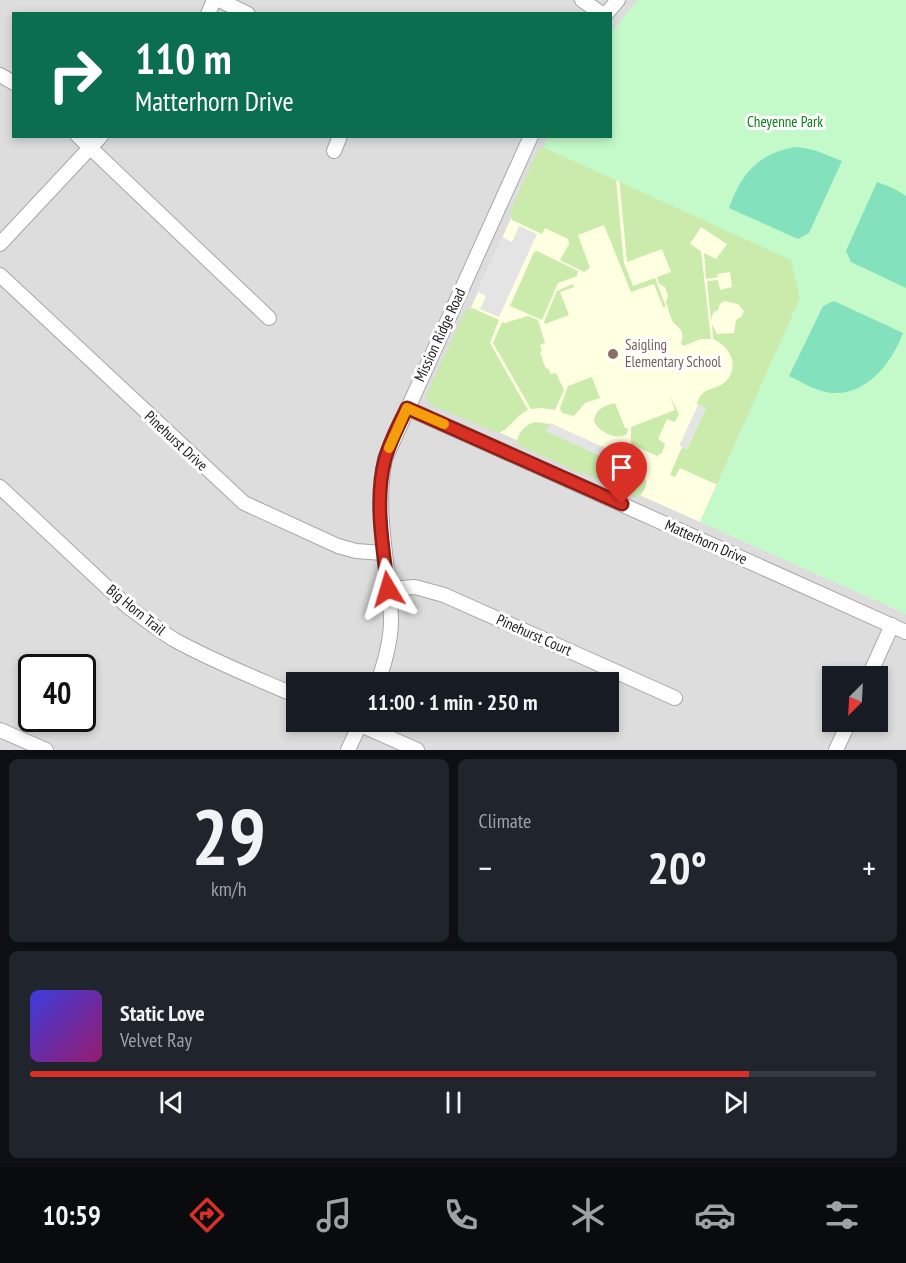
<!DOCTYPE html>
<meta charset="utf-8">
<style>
body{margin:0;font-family:"PT Sans Narrow",sans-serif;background:#20242c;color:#f1f3f6;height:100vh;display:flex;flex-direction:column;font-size:22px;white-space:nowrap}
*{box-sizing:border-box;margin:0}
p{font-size:20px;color:#9ea1a6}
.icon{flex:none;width:33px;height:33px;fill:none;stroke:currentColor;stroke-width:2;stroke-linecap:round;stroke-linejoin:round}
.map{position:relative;height:750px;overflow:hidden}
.details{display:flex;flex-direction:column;gap:9px;padding:9px;background:#0d0f14;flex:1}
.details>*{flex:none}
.banner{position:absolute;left:12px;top:12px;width:600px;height:126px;border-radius:0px;box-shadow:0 3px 9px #0003;background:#0b6e4f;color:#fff;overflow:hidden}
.needle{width:39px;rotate:204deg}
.fabs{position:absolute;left:822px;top:666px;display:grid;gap:12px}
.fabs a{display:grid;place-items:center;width:66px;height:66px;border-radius:0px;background:#171b24;box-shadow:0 3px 9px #0003;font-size:30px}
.speed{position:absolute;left:18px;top:654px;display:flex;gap:12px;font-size:30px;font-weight:700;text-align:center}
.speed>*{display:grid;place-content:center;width:78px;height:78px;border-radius:50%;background:#171b24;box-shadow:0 3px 9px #0003;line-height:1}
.speed .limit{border:3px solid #111;border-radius:9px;background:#fff;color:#111}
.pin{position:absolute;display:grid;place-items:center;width:51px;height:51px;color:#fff;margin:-62px -26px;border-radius:50% 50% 50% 0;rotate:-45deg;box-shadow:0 0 6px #0007}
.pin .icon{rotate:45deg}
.me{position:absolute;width:66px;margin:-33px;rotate:353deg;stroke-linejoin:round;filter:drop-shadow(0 0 4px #0008)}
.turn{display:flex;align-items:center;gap:21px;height:126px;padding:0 24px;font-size:27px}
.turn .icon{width:78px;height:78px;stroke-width:2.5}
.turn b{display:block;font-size:42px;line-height:51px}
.big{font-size:45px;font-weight:800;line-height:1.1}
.details .card{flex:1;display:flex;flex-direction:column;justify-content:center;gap:9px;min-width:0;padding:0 21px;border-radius:9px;background:#20242c}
.details .dial{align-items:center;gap:0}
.dial b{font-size:78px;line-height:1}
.song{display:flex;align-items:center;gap:18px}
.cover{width:72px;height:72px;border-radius:9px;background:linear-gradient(135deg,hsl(240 70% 55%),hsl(320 70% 35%))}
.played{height:6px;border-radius:3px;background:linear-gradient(90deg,#d93025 85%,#363941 85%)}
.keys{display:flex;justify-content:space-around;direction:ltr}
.heat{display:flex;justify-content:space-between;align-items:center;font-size:33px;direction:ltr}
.details .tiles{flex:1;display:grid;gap:9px;grid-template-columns:1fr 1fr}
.card:last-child{grid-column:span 2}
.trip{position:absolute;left:286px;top:672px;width:333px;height:60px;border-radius:0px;background:#171b24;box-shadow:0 3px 9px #0003;font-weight:800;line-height:60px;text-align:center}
.menu{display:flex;height:96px;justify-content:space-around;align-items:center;background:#090b0e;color:#9ea1a6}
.menu .icon{width:42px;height:42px}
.menu .on{color:#d93025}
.menu b{font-size:27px;color:#f1f3f6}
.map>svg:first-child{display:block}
.residential{fill:#dedddd;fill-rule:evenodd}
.education{fill:#ffffe2}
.grass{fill:#cbebad}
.park{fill:#c4fac9}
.pitch{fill:#84e1be}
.parking{fill:#e4e4e4}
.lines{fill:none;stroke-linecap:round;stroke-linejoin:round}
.minor-casing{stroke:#a7a7a7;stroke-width:16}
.minor{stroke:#fff;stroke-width:14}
.route-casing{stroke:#8d1f18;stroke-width:15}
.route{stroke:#d93025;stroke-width:10}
.slow{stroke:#f59e0b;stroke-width:10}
.education-dot{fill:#8d6e63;stroke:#fff;stroke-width:2}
.labels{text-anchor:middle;stroke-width:6;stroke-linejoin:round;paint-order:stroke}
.park-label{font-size:15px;fill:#0a8316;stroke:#fff}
.street-label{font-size:15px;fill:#202020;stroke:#fff}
.education-label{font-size:15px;fill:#785e54;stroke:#fff;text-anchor:start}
</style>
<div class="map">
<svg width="906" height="750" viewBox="0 0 906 750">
<rect width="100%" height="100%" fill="#f1eee7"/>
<path class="residential" d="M0 0H906V750H0ZM14 14H610V136H14ZM32 668H82V718H32ZM832 676H878V722H832ZM297 682H609V722H297Z"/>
<path class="education" d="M543 147 791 260 800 298 700 522 429 401Z"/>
<g class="grass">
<path d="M543 147 616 180 624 263 633 286 655 278 666 307H663L654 284 631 292 604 225 578 235 590 268 584 272 560 260 569 244 568 239 545 228 542 234 512 220 510 212 539 148Z"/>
<path d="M619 177 793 252 809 283 722 487 680 468 675 477 670 475 682 447 687 449 706 408 697 404C703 384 714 393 726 381 740 366 730 346 713 339L712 324 717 334 734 333 736 320 742 316 744 311 738 304 724 301 720 304 718 310 713 313 711 321 707 281 718 280 720 290 732 287 730 272 717 274 718 277 706 279 704 253 716 259 727 244 701 227 690 244 701 251 711 339H701L683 346 681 343C685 331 680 329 673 322 670 317 668 308 666 302L668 296 665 287 659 284 657 277 671 272 662 249 627 262Z"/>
<path d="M537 251 578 271 577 276 558 283 542 320 510 306 534 252Z"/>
<path d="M573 284 574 287 560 292 569 315 545 324 544 322 557 291Z"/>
<path d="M472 308 499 320 490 343 528 410C515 416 509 430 498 433L429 404 426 396 465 311Z"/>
<path d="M528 316 538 320 545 343 540 345 542 351 540 352C542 358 544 364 546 369L548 368 551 374 556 373 564 390 555 410 542 408 531 409 493 343 502 322 505 323Z"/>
<path d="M592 377 600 398 585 403 574 416 562 413 560 408 568 386Z"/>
<path d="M670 396 679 414 675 422 667 419 658 439 665 444 662 453 657 456 631 444V427L675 410Z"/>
<path d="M615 403 625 428H628L627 434C617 441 598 432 594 421 596 408 605 406 615 403Z"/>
<path d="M536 422 550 424 546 431 619 464 628 458C643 467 655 485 637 498L585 474 584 471 582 474 517 444C517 433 525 424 536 422Z"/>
</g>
<path class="park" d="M638 0H906V614L700 522 800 298 791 260 543 147 548 137 610 136 611 32Z"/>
<g class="pitch">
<path d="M797 147 814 150 842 161 809 233 798 239 729 208C741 173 760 152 797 147Z"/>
<path d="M877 182 893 188 906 196V288L851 262 846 251Z"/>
<path d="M834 301 903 333C892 362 868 395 832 393 817 392 802 382 789 376L823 306Z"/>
</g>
<g class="parking">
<path d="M519 226 537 234 499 317 480 309 486 296 477 291 502 237 512 242Z"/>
<path d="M698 405 706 408 687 449 679 446Z"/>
<path d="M551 423 561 428 628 458 619 464 545 431Z"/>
</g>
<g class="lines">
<defs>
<g id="minor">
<path d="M219 0 248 14"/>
<path d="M582 0 602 14"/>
<path d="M208 14 214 0"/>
<path d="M606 14 618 0"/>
<path d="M0 75 14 83"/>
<path d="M78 136 269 318"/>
<path d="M334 151 340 136"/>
<path d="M0 244 101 136"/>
<path d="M0 275 244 503 338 546 356 551 383 553"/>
<path d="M407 408 906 632"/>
<path d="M0 487 127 606C142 617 157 629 173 639 212 661 256 678 297 696"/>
<path d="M388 589 415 587 444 595 675 698"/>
<path d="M869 676 892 625"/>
<path d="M378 682C385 662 391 642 391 620 390 566 374 513 385 459L531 136"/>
<path d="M354 722 417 750"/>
<path d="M0 730 46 750"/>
<path d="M348 750 361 722"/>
<path d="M836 750 849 722"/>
</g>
</defs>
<use href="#minor" class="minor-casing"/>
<use href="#minor" class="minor"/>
</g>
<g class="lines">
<defs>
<path id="route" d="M388 589C383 548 374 500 385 459 390 441 399 424 407 408L622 504"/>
</defs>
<use href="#route" class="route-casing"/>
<use href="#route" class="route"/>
<path class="slow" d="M389 448 407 408 444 424"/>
</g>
<circle class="education-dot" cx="613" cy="354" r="6"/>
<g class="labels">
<g class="park-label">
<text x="785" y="127">Cheyenne Park</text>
</g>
<g class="street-label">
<text transform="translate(440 335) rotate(-65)" y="5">Mission Ridge Road</text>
<text transform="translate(176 441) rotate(43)" y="5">Pinehurst Drive</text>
<text transform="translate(706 542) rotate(24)" y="5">Matterhorn Drive</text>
<text transform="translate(136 610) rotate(39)" y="5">Big Horn Trail</text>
<text transform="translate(534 635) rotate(24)" y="5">Pinehurst Court</text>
</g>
<g class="education-label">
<text x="625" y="350">Saigling<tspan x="625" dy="17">Elementary School</tspan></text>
</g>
</g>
</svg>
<div class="fabs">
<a><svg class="needle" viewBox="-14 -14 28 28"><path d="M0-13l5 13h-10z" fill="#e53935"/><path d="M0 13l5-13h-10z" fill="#9ea1a6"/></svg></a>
</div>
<div class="speed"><div class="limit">40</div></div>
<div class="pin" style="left:622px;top:504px;background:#d93025"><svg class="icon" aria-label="arrive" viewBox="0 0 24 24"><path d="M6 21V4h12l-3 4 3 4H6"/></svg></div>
<svg class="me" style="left:388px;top:589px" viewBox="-20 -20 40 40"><path d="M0-17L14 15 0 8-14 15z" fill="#d93025" stroke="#fff" stroke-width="4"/></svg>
<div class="trip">11:00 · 1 min · 250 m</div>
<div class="banner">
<div class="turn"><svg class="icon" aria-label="right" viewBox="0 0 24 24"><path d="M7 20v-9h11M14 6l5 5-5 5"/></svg><div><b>110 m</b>Matterhorn Drive</div></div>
</div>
</div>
<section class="details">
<div class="tiles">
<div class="card dial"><b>29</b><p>km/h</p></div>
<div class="card"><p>Climate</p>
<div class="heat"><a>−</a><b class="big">20°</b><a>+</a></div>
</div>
<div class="card">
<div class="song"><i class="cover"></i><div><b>Static Love</b><p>Velvet Ray</p></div></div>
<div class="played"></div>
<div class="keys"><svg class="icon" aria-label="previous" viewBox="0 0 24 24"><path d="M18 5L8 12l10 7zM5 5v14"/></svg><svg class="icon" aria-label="pause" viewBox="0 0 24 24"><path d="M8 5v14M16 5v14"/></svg><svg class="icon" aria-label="next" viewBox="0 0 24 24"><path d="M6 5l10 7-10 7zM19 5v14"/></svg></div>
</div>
</div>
</section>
<nav class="menu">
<b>10:59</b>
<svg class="icon on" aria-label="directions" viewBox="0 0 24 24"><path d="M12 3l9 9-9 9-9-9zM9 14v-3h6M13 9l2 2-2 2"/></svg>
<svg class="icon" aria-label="music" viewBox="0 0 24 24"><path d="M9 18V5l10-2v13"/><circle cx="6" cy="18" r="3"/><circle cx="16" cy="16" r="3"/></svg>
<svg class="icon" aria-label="phone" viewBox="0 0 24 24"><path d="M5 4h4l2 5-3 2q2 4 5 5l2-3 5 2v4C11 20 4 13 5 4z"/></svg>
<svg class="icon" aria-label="climate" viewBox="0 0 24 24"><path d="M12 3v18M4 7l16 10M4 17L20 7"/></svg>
<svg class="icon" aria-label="car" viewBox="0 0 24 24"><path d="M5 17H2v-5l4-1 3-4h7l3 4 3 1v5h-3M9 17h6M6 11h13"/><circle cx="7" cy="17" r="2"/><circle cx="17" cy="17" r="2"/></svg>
<svg class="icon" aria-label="filters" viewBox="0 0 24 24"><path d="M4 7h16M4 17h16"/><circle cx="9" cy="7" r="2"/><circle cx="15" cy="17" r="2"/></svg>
</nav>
